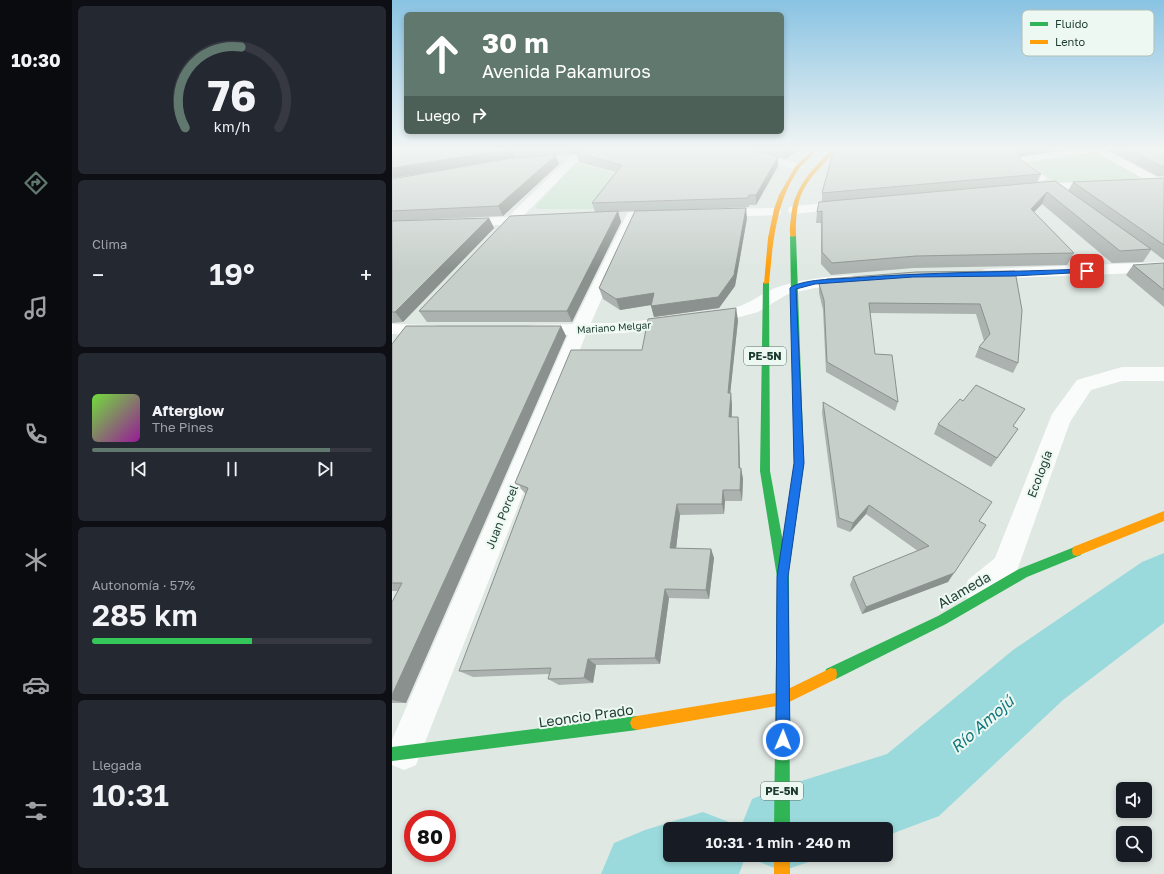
<!DOCTYPE html>
<html lang="es">
<meta charset="utf-8">
<style>
body{margin:0;font-family:"Golos Text",sans-serif;background:#242831;color:#f1f3f6;height:100vh;display:flex;flex-direction:column;font-size:15px;white-space:nowrap}
*{box-sizing:border-box;margin:0}
p{font-size:13px;color:#9ea1a6}
.icon{flex:none;width:22px;height:22px;fill:none;stroke:currentColor;stroke-width:2;stroke-linecap:round;stroke-linejoin:round}
.map{position:relative;flex:1;overflow:hidden}
.side{display:flex;flex-direction:column;gap:6px;padding:6px;background:#0d0f14;width:320px}
.side>*{flex:none}
.hud{position:absolute;left:12px;top:12px;width:380px;height:122px;border-radius:6px;box-shadow:0 2px 6px #0003;background:#61786f;color:#fff;overflow:hidden}
.buttons{position:absolute;left:724px;top:782px;display:grid;gap:8px}
.buttons a{display:grid;place-items:center;width:36px;height:36px;border-radius:6px;background:#171b24;box-shadow:0 2px 6px #0003;font-size:20px}
.speed{position:absolute;left:12px;top:810px;display:flex;gap:8px;font-size:20px;font-weight:700;text-align:center}
.speed>*{display:grid;place-content:center;width:52px;height:52px;border-radius:50%;background:#171b24;box-shadow:0 2px 6px #0003;line-height:1}
.speed .limit{border:6px solid #d22;background:#fff;color:#111}
.pin{position:absolute;display:grid;place-items:center;width:34px;height:34px;color:#fff;margin:-17px;border-radius:8px;box-shadow:0 2px 6px #0006}
.me{position:absolute;width:44px;margin:-22px;rotate:1deg;stroke-linejoin:round;filter:drop-shadow(0 0 3px #0008)}
.turn{display:flex;align-items:center;gap:14px;height:84px;padding:0 12px;font-size:18px}
.turn .icon{width:52px;height:52px;stroke-width:2.5}
.turn b{display:block;font-size:28px;line-height:34px}
.then{display:flex;align-items:center;height:38px;padding:0 12px;background:#0003;gap:8px;font-size:15px}
.big{font-size:30px;font-weight:600;line-height:1.1}
.side .widget{flex:1;display:flex;flex-direction:column;justify-content:center;gap:6px;min-width:0;padding:0 14px;border-radius:6px;background:#242831}
.side .dial{align-items:center;gap:0}
.dial svg{height:104px;overflow:visible;fill:none;stroke:#363941;stroke-width:7;stroke-linecap:round;text-anchor:middle}
.dial text{fill:#f1f3f6;stroke:none}
.song{display:flex;align-items:center;gap:12px}
.cover{width:48px;height:48px;border-radius:6px;background:linear-gradient(135deg,hsl(100 70% 55%),hsl(300 70% 35%))}
.played{height:4px;border-radius:2px;background:linear-gradient(90deg,#61786f 85%,#363941 85%)}
.keys{display:flex;justify-content:space-around;direction:ltr}
.heat{display:flex;justify-content:space-between;align-items:center;font-size:22px;direction:ltr}
.charge{height:6px;border-radius:3px;background:linear-gradient(90deg,#34c759 57%,#363941 0)}
.trip{position:absolute;left:271px;top:822px;width:230px;height:40px;border-radius:6px;background:#171b24;box-shadow:0 2px 6px #0003;font-weight:600;line-height:40px;text-align:center}
main{display:flex;flex:1;min-height:0}
.tabs{display:flex;flex-direction:column;width:72px;justify-content:space-around;align-items:center;background:#090b0e;color:#9ea1a6}
.tabs .icon{width:28px;height:28px}
.tabs .current{color:#61786f}
.tabs b{font-size:18px;color:#f1f3f6}
.map>svg:first-child{display:block}
.green{fill:#c7e3cd}
.lines{fill:none;stroke-linecap:round;stroke-linejoin:round}
.river{fill:#9bdadc;fill-rule:evenodd}
.street{fill:#fafcfb;fill-rule:evenodd}
.fast{fill:#30b455;fill-rule:evenodd}
.slow{fill:#ff9f0a;fill-rule:evenodd}
.wall{fill:#abb2af}
.shaded-wall{fill:#8b918e}
.building{fill:#c7cfcb;stroke:#8b918e}
.route{fill:#1a73e8;stroke:#114b97}
.labels{text-anchor:middle;stroke-width:4;stroke-linejoin:round;paint-order:stroke}
.far-street-label{font-size:10px;fill:#1d3c30;stroke:#eef8f2}
.shield{fill:#eef8f2;stroke:#5c746a;stroke-width:1}
.shield-label{font-size:11px;font-weight:bold;fill:#1d3c30}
.street-label{font-size:12px;fill:#1d3c30;stroke:#eef8f2}
.near-street-label{font-size:14px;fill:#1d3c30;stroke:#eef8f2}
.near-water-label{font-size:16px;font-style:italic;fill:#11787e;stroke:#eef8f2}
.key{fill:#eef8f2;stroke:#afc0b8;stroke-width:1}
.key-label{font-size:11px;fill:#1d3c30}
</style>
<main>
<nav class="tabs">
<b>10:30</b>
<svg class="icon current" aria-label="directions" viewBox="0 0 24 24"><path d="M12 3l9 9-9 9-9-9zM9 14v-3h6M13 9l2 2-2 2"/></svg>
<svg class="icon" aria-label="music" viewBox="0 0 24 24"><path d="M9 18V5l10-2v13"/><circle cx="6" cy="18" r="3"/><circle cx="16" cy="16" r="3"/></svg>
<svg class="icon" aria-label="phone" viewBox="0 0 24 24"><path d="M5 4h4l2 5-3 2q2 4 5 5l2-3 5 2v4C11 20 4 13 5 4z"/></svg>
<svg class="icon" aria-label="climate" viewBox="0 0 24 24"><path d="M12 3v18M4 7l16 10M4 17L20 7"/></svg>
<svg class="icon" aria-label="car" viewBox="0 0 24 24"><path d="M5 17H2v-5l4-1 3-4h7l3 4 3 1v5h-3M9 17h6M6 11h13"/><circle cx="7" cy="17" r="2"/><circle cx="17" cy="17" r="2"/></svg>
<svg class="icon" aria-label="filters" viewBox="0 0 24 24"><path d="M4 7h16M4 17h16"/><circle cx="9" cy="7" r="2"/><circle cx="15" cy="17" r="2"/></svg>
</nav>
<section class="side">
<div class="widget dial"><svg viewBox="0 0 100 80">
<path d="M14 69A42 42 0 1 1 86 69"/>
<path d="M14 69A42 42 0 0 1 57 7" stroke="#61786f"/>
<text x="50" y="56" font-size="32" font-weight="700">76</text>
<text x="50" y="72" font-size="11">km/h</text>
</svg></div>
<div class="widget"><p>Clima</p>
<div class="heat"><a>−</a><b class="big">19°</b><a>+</a></div>
</div>
<div class="widget">
<div class="song"><i class="cover"></i><div><b>Afterglow</b><p>The Pines</p></div></div>
<div class="played"></div>
<div class="keys"><svg class="icon" aria-label="previous" viewBox="0 0 24 24"><path d="M18 5L8 12l10 7zM5 5v14"/></svg><svg class="icon" aria-label="pause" viewBox="0 0 24 24"><path d="M8 5v14M16 5v14"/></svg><svg class="icon" aria-label="next" viewBox="0 0 24 24"><path d="M6 5l10 7-10 7zM19 5v14"/></svg></div>
</div>
<div class="widget"><p>Autonomía · 57%</p><b class="big">285 km</b><div class="charge"></div></div>
<div class="widget"><p>Llegada</p><b class="big">10:31</b></div>
</section>
<div class="map">
<svg width="772" height="874" viewBox="0 0 772 874">
<rect width="100%" height="100%" fill="#e0e8e4"/>
<g class="green">
<path d="M704 151 750 178 666 184 636 162Z"/>
<path d="M183 163 229 175 204 209H146L143 207Z"/>
</g>
<g class="lines">
<g class="river">
<path d="M772 553V623L671 700 547 816 494 836V829H348L360 799 390 787 495 754 621 650 750 562Z"/>
<path d="M311 812 342 824 344 829H278V855H354L347 874H209L222 843 253 830Z"/>
<path d="M358 855H437L390 871 360 859Z"/>
</g>
<g class="street">
<path d="M335 148H350L410 165 412 167 406 170 336 150Z"/>
<path d="M693 148H710L772 181V190L703 152 634 162 652 176 654 178 652 180C642 183 627 170 623 161L625 158 629 157Z"/>
<path d="M183 155 187 156 188 158 187 160 131 216 148 217 150 220 148 223 123 224C118 229 116 230 109 229L108 225 69 226 64 225 62 222 64 219 69 218 116 217 179 156Z"/>
<path d="M709 181 713 183 715 185 713 187 641 192 637 191 635 188 637 185 641 184Z"/>
<path d="M456 201 460 202 462 205 460 208 402 214 397 213 396 210 397 207 402 206Z"/>
<path d="M383 208 388 209 389 212 388 215 325 217 320 216 319 213 320 210 325 209Z"/>
<path d="M240 212 245 213 246 216 199 323H232L342 308C357 304 369 294 383 288 408 279 434 277 459 275L465 277 467 280 465 283 459 285 423 288 405 292 394 295 366 312 344 318 232 333 194 334 24 765 12 770 0 765V740L176 335H141L135 334 132 330 135 326 141 325 181 324 234 216 235 213Z"/>
<path d="M772 262V272L594 279 589 277 586 274 589 271 594 269Z"/>
<path d="M0 324 41 325 47 326 50 330 47 334 41 335 0 334Z"/>
<path d="M730 367H772V381H730L699 390 678 422 623 576 596 600 586 604 576 600 572 590 576 580 603 558 660 414 685 380Z"/>
</g>
<g class="fast">
<path d="M401 234 404 236 412 463 399 556 398 560 394 561 397 577 398 829H382L385 577 368 471 371 283 374 281 377 283 378 471 391 542 402 463 398 236Z"/>
<path d="M685 546 689 547 690 551 689 555 635 577 554 624 444 679 439 680 434 679 433 674 434 669 546 616 627 569Z"/>
<path d="M245 716 250 718 252 723 250 728 245 730 0 761V747Z"/>
</g>
<g class="slow">
<path d="M423 148H427C420 156 412 162 406 170 383 204 381 244 377 283L372 284 376 238 382 209 387 195 403 167Z"/>
<path d="M442 148H446C416 182 403 187 404 236L399 237C397 232 398 225 399 218 401 188 421 168 442 148Z"/>
<path d="M772 511V521L685 556 681 555 680 551 681 547Z"/>
<path d="M439 668 444 669 445 674 444 679 391 705 245 730 240 728 238 723 240 718 245 716 390 692Z"/>
<rect x="382" y="855" width="16" height="19"/>
</g>
</g>
<g class="wall">
<path d="M0 148H201L182 154 136 157 167 164 111 216 0 221V179L69 167 0 178Z"/>
<path d="M354 148H418L414 151H405L393 159Z"/>
<path d="M429 148H437L432 151H429Z"/>
<path d="M443 148H685L627 157 628 159 649 174 645 183 676 191 681 182 772 178V260L759 250 751 262 720 263 650 204 642 212 682 253 675 265 521 268 439 275 429 264V223H424L425 212 430 201V193Z"/>
<path d="M712 148H772V176H765Z"/>
<path d="M184 153 386 166 364 205H357V207L308 209 355 218 343 286 327 308 262 317 259 305 228 310 211 299 207 288 243 211 226 212 229 222 180 322H35L27 311 203 212 200 203 224 172 187 162Z"/>
<path d="M97 218 102 228 11 322 0 323V221Z"/>
<path d="M772 264V307L734 275 741 265Z"/>
<path d="M623 271 626 363 621 373 583 357 587 347 592 341 584 314 478 313 483 354 506 402 503 411 434 372 431 310 427 293V284Z"/>
<path d="M346 320 338 393 340 405V417H346L347 429 348 468H349L351 479 350 501H333L332 514 288 515 284 548 319 549 322 558 317 599 277 598 268 664 204 665 201 683 167 685 156 679 157 674 81 677 67 671 134 494 123 483 250 350Z"/>
<path d="M169 326 174 336 14 703H0V602L6 591H0V344Z"/>
<path d="M431 402 587 521 556 582 470 614 458 585 461 577 526 551 474 514 458 532 445 527 430 413Z"/>
<path d="M546 424 621 427 620 438 599 467 542 434Z"/>
</g>
<g class="shaded-wall">
<path d="M180 148H201L182 154Z"/>
<path d="M397 148H405V151L393 159V150Z"/>
<path d="M414 148H418L414 151Z"/>
<path d="M433 148H437L432 151Z"/>
<path d="M627 148H685L624 157 622 162Z"/>
<path d="M120 149 124 158 0 178V168Z"/>
<path d="M164 155 167 164 111 216 106 206Z"/>
<path d="M386 157V166L364 205V195Z"/>
<path d="M655 192 650 204 634 220 639 209Z"/>
<path d="M354 208 355 218 343 286 327 308 262 317 259 306Z"/>
<path d="M226 211 229 222 180 322 175 311Z"/>
<path d="M97 218 102 228 11 322 3 312Z"/>
<path d="M262 293 265 304 228 310 224 299Z"/>
<path d="M344 308 346 320 337 405 336 393Z"/>
<path d="M169 326 174 336 14 703 0 700V695Z"/>
<path d="M339 393 340 405 339 429 337 417Z"/>
<path d="M346 417 347 429 348 479 347 468Z"/>
<path d="M349 468 351 479 350 501 348 490Z"/>
<path d="M331 490 333 501 332 514 330 504Z"/>
<path d="M285 504 288 515 283 558 278 548Z"/>
<path d="M477 505 474 514 458 532 461 523Z"/>
<path d="M319 549 322 558 317 599 314 590Z"/>
<path d="M562 573 556 582 470 614 474 607Z"/>
<path d="M273 589 277 598 268 664 263 658Z"/>
<path d="M196 659 204 665 201 683 192 678Z"/>
</g>
<g class="building">
<path d="M0 148H137L120 149 0 168Z"/>
<path d="M202 148H352L386 157 364 195H357L356 198 200 203 230 165 184 153Z"/>
<path d="M385 148H397L393 150Z"/>
<path d="M443 148H632H627L625 153 628 159 649 174 430 193 442 149Z"/>
<path d="M733 148H772V167H771Z"/>
<path d="M164 155 106 206 0 211V179L120 158Z"/>
<path d="M772 178V245L681 182Z"/>
<path d="M663 181 759 249 728 251 655 192 639 209 682 253 524 256 440 263 430 252V211L425 212 427 202Z"/>
<path d="M354 208 342 275 326 297 259 306 262 293 224 299 207 288 243 211Z"/>
<path d="M226 211 175 311H27L118 216Z"/>
<path d="M97 218 3 312H0V221Z"/>
<path d="M772 263V290L741 265Z"/>
<path d="M623 271 630 310 626 363 587 347 598 334 588 304 477 303 483 354 500 355 506 402 435 362 432 300 427 284 435 279 524 272Z"/>
<path d="M344 308 336 393H339L337 417H346L347 468H349L348 490H331L330 504H285L278 548 319 549 314 590 273 589 263 658 196 659 192 678 156 679 159 668 67 671 136 488 123 483 179 350H250L256 319Z"/>
<path d="M14 326H169L0 695V602L10 583H0V344Z"/>
<path d="M584 385 633 409 621 426 626 429 605 458 546 424 568 399 571 401Z"/>
<path d="M431 402 600 502 587 521 594 525 562 573 474 607 461 577 537 546 477 505 461 523 447 518Z"/>
</g>
<linearGradient id="sky" x2="0" y2="1"><stop stop-color="#89c3e3"/><stop offset="0.55" stop-color="#f1f5f3"/><stop offset="1" stop-color="#f1f5f3" stop-opacity="0"/></linearGradient>
<rect width="772" height="270" fill="url(#sky)"/>
<path class="route" d="M695 269 698 271V272L621 276 521 277 423 284 404 289 412 463 396 577 398 740 396 745 391 747 386 745 384 740 385 577 402 463 398 288C410 279 445 279 460 278 539 272 617 272 695 269Z"/>
<g class="labels">
<g class="far-street-label">
<text transform="translate(222 327) rotate(-4)" y="4">Mariano Melgar</text>
</g>
<g class="shield">
<rect x="352" y="347" width="42" height="18" rx="3"/>
<rect x="369" y="782" width="42" height="18" rx="3"/>
</g>
<g class="shield-label">
<text x="373" y="360">PE-5N</text>
<text x="390" y="795">PE-5N</text>
</g>
<g class="street-label">
<text transform="translate(648 474) rotate(-69)" y="4">Ecología</text>
<text transform="translate(110 517) rotate(-68)" y="4">Juan Porcel</text>
</g>
<g class="near-street-label">
<text transform="translate(572 590) rotate(-30)" y="5">Alameda</text>
<text transform="translate(194 716) rotate(-8)" y="5">Leoncio Prado</text>
</g>
<g class="near-water-label">
<text transform="translate(590 724) rotate(-41)" y="6">Río Amojú</text>
</g>
</g>
<rect x="630" y="10" width="132" height="46" rx="6" class="key"/>
<rect x="638" y="22" width="18" height="4" fill="#30b455"/>
<rect x="638" y="40" width="18" height="4" fill="#ff9f0a"/>
<g class="key-label">
<text x="663" y="28">Fluido</text>
<text x="663" y="46">Lento</text>
</g>
</svg>
<div class="buttons">
<a><svg class="icon" aria-label="sound" viewBox="0 0 24 24"><path d="M4 9h4l5-4v14l-5-4H4zM17 9q2 3 0 6"/></svg></a>
<a><svg class="icon" aria-label="search" viewBox="0 0 24 24"><circle cx="10" cy="10" r="6"/><path d="M15 15l6 6"/></svg></a>
</div>
<div class="speed"><div class="limit">80</div></div>
<div class="pin" style="left:695px;top:271px;background:#d93025"><svg class="icon" aria-label="arrive" viewBox="0 0 24 24"><path d="M6 21V4h12l-3 4 3 4H6"/></svg></div>
<svg class="me" style="left:391px;top:740px" viewBox="-20 -20 40 40"><circle r="17" fill="#1a73e8" stroke="#fff" stroke-width="3"/><path d="M0-11L8 9 0 5-8 9z" fill="#fff"/></svg>
<div class="trip">10:31 · 1 min · 240 m</div>
<div class="hud">
<div class="turn"><svg class="icon" aria-label="ahead" viewBox="0 0 24 24"><path d="M12 20V5M6 11l6-6 6 6"/></svg><div><b>30 m</b>Avenida Pakamuros</div></div>
<div class="then">Luego<svg class="icon" aria-label="right" viewBox="0 0 24 24"><path d="M7 20v-9h11M14 6l5 5-5 5"/></svg></div>
</div>
</div>
</main>
